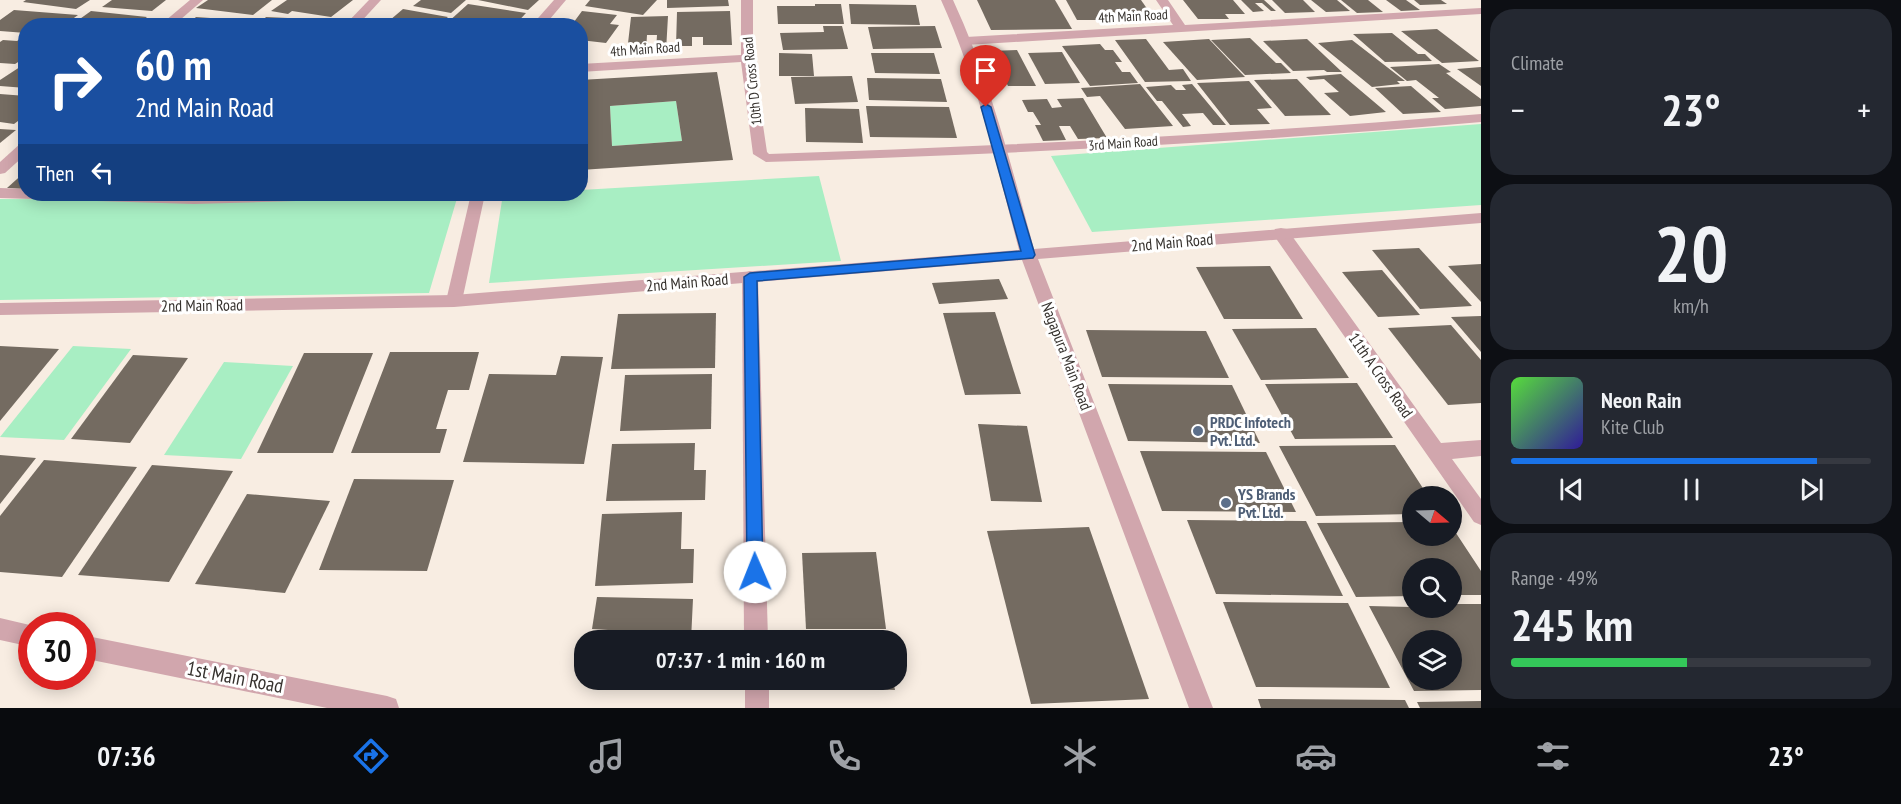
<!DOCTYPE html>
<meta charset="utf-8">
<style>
body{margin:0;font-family:"PT Sans Narrow",sans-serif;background:#242831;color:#f1f3f6;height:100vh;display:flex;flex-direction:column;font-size:22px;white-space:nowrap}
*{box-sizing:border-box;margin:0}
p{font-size:20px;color:#9ea1a6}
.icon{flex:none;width:33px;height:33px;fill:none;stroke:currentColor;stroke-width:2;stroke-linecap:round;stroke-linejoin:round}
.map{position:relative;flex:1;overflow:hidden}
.side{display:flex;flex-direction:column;gap:9px;padding:9px;background:#0d0f14;width:420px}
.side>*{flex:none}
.top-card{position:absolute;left:18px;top:18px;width:570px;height:183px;border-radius:24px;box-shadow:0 3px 15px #0003;background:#1a4fa0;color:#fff;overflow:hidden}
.needle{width:39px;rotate:109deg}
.controls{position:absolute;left:1402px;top:486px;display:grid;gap:12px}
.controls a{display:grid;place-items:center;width:60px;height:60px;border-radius:50%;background:#171b24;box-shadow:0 3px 15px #0003;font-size:30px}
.speed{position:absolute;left:18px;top:612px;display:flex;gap:12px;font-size:30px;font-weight:700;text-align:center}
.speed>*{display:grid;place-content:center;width:78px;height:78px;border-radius:50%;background:#171b24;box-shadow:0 3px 15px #0003;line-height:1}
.speed .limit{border:9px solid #d22;background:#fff;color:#111}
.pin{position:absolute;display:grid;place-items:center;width:51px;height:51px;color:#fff;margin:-62px -26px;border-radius:50% 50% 50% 0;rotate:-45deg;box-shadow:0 0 6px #0007}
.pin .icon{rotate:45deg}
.me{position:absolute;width:66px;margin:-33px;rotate:359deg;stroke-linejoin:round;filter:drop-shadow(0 0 4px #0008)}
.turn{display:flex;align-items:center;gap:21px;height:126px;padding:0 18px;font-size:27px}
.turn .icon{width:78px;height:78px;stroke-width:2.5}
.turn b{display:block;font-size:42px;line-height:51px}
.then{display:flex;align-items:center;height:57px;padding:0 18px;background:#0003;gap:12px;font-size:22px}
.big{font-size:45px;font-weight:700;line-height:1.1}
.side .card{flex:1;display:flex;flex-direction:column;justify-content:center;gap:9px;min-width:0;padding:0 21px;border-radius:24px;background:#242831}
.side .dial{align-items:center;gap:0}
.dial b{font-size:78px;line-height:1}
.song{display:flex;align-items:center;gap:18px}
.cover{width:72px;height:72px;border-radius:9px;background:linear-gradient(135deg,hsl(110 70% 55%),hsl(250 70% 35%))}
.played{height:6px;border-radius:3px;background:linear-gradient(90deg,#1a73e8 85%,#363941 85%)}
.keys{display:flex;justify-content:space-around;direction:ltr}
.heat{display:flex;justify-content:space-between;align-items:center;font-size:33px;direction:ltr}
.charge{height:9px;border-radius:4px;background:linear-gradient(90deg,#34c759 49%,#363941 0)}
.trip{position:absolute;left:574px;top:630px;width:333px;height:60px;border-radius:24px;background:#171b24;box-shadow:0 3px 15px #0003;font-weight:700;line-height:60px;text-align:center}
.tabs{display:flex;height:96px;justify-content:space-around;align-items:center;background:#090b0e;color:#9ea1a6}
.tabs .icon{width:42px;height:42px}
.tabs .active{color:#1a73e8}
.tabs b{font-size:27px;color:#f1f3f6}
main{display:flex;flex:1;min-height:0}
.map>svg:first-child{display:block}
.green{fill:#a8eec3}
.building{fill:#746b61;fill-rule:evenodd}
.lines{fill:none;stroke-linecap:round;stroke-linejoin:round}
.minor{fill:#d1a6ad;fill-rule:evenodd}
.tertiary{fill:#d1a6ad;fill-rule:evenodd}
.route{fill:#1a73e8;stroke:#114b97;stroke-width:1.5}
.service-dot{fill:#5c6f8a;stroke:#fff;stroke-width:2}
.labels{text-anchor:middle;stroke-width:6;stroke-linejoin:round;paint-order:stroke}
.far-street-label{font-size:14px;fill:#36322e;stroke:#fff}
.street-label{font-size:16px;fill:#36322e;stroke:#fff}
.service-label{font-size:16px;font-weight:bold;fill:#4e5e75;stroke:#fff;text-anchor:start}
.near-street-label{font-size:20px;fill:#36322e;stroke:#fff}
</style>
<main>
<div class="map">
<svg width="1481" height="708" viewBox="0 0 1481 708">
<rect width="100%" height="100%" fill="#f8ede2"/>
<g class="green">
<path d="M676 101 682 141 612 146 610 106Z"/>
<path d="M1481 124V205L1092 232 1051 156Z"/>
<path d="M819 176 841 261 489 283 503 194H580L581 190Z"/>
<path d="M458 195 429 293 0 300V199L286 200Z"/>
<path d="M73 346 131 349 64 440 0 437Z"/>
<path d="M224 362 293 366 241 459 164 455Z"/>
</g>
<g class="building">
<path d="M26 0H90L76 9 23 2Z"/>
<path d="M112 0H166L152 11 102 7Z"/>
<path d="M208 0H272L253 15 196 8Z"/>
<path d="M287 0H353L331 17 292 11 288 14 271 11Z"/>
<path d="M421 0H466L451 13 413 6Z"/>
<path d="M478 0H539L528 10Z"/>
<path d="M590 0H657L643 15 585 6Z"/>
<path d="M667 0H728L729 6 667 8Z"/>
<path d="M977 0H1055L1072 29 991 30Z"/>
<path d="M1066 0H1141L1155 20H1077Z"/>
<path d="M1183 0H1233L1245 14H1225L1229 19H1198Z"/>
<path d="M1241 0H1264L1276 11H1271L1262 3H1255L1264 11 1253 12Z"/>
<path d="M1272 0H1303L1315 12 1285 13Z"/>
<path d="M1311 0H1337L1350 11 1326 12Z"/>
<path d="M1341 0H1368L1383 12 1357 13Z"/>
<path d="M1386 0H1406L1420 10 1401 11Z"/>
<path d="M1414 0H1441L1447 4 1420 5Z"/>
<path d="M468 4 526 13 514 26 447 23Z"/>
<path d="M815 4H841L844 24H778L777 6H815Z"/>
<path d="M849 4 916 5 920 25 851 24Z"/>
<path d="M403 9 448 17 437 26H383Z"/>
<path d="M14 10 78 15 63 26H26V33L0 31V20Z"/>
<path d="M91 11 147 17 136 26H70Z"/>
<path d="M582 11 617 15 610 24 619 25 606 43 580 40V26H571Z"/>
<path d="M730 11 732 45H703V37H692V46H676L677 12Z"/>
<path d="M668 16 666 51H656L657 35H647L646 51 627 52 631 17Z"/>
<path d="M196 17 239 20 233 26H186Z"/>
<path d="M266 17 331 20 326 26H257Z"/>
<path d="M823 26H842L848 49 783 50 780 33 824 32Z"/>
<path d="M935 26 942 48 873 49 868 27Z"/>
<path d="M1437 29 1479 61 1442 63 1401 31Z"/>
<path d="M1392 33 1418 54H1425L1432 61 1385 62 1353 34Z"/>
<path d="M26 35V57L15 64 0 63V42L3 40 17 41Z"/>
<path d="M1250 38 1276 63H1281L1291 73 1245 75 1211 40Z"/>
<path d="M1146 39 1169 70 1183 69 1191 81 1145 82 1115 40Z"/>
<path d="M1209 39 1245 77 1197 80 1163 42Z"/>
<path d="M1307 39 1342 72H1327L1324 70 1293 71 1263 41Z"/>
<path d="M1352 40 1405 81H1397L1400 84 1372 87 1318 43Z"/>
<path d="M1100 44 1105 50H1113L1122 62H1115L1122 72H1130L1138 83 1090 86 1062 46Z"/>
<path d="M1017 50 1036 86H1008L990 51Z"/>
<path d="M1062 52 1080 83 1045 84 1028 53Z"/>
<path d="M779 53 812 54 814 76H779Z"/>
<path d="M871 53H934L940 74 875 73Z"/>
<path d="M1439 64 1451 72 1446 73 1481 99V106L1445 109 1432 98H1439L1416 80 1407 81 1390 67Z"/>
<path d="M23 65H26V88L0 86V80Z"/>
<path d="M1481 67V86L1457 69Z"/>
<path d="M717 72 733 160 580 170V80ZM676 101 682 141 612 146 610 106Z"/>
<path d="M1341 74 1386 112 1350 116 1324 93 1339 92 1324 79 1310 80 1306 77Z"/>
<path d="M852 76 858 102 795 104 791 77Z"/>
<path d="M867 78 941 79 947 102 869 100Z"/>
<path d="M1297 79 1331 115 1285 116 1254 80Z"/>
<path d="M1249 81 1272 108 1257 109 1270 124 1230 125 1197 83Z"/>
<path d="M1140 84 1173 126 1125 129 1100 96 1087 97 1081 88Z"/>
<path d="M1192 84 1226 125H1213L1203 113 1182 114 1191 126 1183 127 1162 101H1157L1146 87 1171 85 1176 90H1186L1182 85Z"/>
<path d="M1411 86 1441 112 1403 114 1375 88Z"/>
<path d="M0 94 26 96V115L14 124 0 122Z"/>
<path d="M1083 98 1107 138 1078 139 1070 126H1059L1066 140 1043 141 1035 125H1041L1033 112H1028L1022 100 1047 99 1052 108 1062 107 1057 99Z"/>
<path d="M866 106 949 107 957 138 870 137Z"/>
<path d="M805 108 859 109 863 143 806 142Z"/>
<path d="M0 129 16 130 0 143Z"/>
<path d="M26 171V189L7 188Z"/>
<path d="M1419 248 1472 306 1420 309 1372 250Z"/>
<path d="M1481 264V302L1448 266Z"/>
<path d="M1270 266 1303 319H1224L1196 267Z"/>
<path d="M1382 270 1420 315 1378 317 1342 272Z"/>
<path d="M999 279 1008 299 939 304 932 283Z"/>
<path d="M995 312 1021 394 965 395 943 313Z"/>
<path d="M716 313 715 368 611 369 618 314Z"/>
<path d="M1481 316V352L1451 317Z"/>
<path d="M1451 325 1481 360V403L1448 405 1388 328Z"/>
<path d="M1316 328 1349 378 1261 380 1232 329Z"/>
<path d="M1086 330 1206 331 1229 378 1102 377Z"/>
<path d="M0 346 59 349 0 421Z"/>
<path d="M390 352H479L469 390H448L436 429H447L440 453H351Z"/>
<path d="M304 353H373L333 453H257Z"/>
<path d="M133 355 188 358 130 443 71 439Z"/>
<path d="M561 356 603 357 584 464 463 462 489 374 556 375Z"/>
<path d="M712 374 711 429 620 431 625 375Z"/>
<path d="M1357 383 1393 438 1295 439 1265 384Z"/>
<path d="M1108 384 1232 385 1260 443 1128 441Z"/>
<path d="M978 424 1027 426 1042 502 991 501Z"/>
<path d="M695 443 694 470H706L705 500 606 501 612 444Z"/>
<path d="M1395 445 1428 496H1413V514L1316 516 1279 446Z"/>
<path d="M1140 451 1266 452 1296 512 1162 511Z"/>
<path d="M0 455 36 458 0 504Z"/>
<path d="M44 460 137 467 62 577 0 572V516Z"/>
<path d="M152 465 233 471 169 582 78 575Z"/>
<path d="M354 479 454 480 427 571 319 570Z"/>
<path d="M247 494 330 501 285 593 195 584Z"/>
<path d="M682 512 681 549H694L693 583 595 586 602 514Z"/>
<path d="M1187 520 1306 521 1343 596 1216 594Z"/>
<path d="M1413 522V536H1452V527L1481 571V595H1452V568H1413V596L1356 597 1317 523Z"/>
<path d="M1089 527 1149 699 1031 704 987 531Z"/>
<path d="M876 552 886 629H806L802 553Z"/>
<path d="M597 597 693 599 691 640H606L608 630 592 629Z"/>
<path d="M1223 602 1348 603 1390 688 1256 687Z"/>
<path d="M1452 604H1481V690L1414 691 1369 606 1452 608ZM1413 640H1452V680H1413Z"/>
<path d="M814 680H893L895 690 815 688Z"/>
<path d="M1258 699 1405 700 1409 708H1261Z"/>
<path d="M1481 701V708H1420L1417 702Z"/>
</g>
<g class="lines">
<g class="minor">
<path d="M190 0H203L173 26H159Z"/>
<path d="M369 0H381L357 26H344Z"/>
<path d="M554 0H566L544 26H531Z"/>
<path d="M741 0H753V58L767 152 769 154C1007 146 1244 134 1481 114V122C1243 143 1005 154 766 162L753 154 741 62 580 72V64L741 55Z"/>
<path d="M1156 0H1168L1185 25 1481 8V14L966 45 960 41 966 37 1173 25Z"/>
<path d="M26 142V154L5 173 0 174V162L21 143Z"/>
<path d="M0 188 26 189V194H370L363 199 194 204 0 198Z"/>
<path d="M471 194H485L462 301 460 305H448L446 301Z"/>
<path d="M1281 228 1287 229 1441 443 1481 440V456L1452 459 1481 499V525L1474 522 1275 237 1273 233 1275 229Z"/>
<path d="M750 271 756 273 758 277 768 640H744L742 277 744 273Z"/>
<path d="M0 618 34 626H32V647L0 640Z"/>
<path d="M82 635 387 696 396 699 399 708H327L82 658Z"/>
<rect x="745" y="680" width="24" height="28"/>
</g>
<path class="tertiary" d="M941 0H953C990 79 1011 165 1034 249L1481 213V223L1038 259 1213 708H1189L1022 260 454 307 0 315V303L454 295 1019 250C997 166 977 79 941 0Z"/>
</g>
<path class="route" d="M986 104 991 107 1035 255 1033 258 757 281 763 572 761 578 755 580 749 578 747 572 744 277 750 273 1021 251 981 107Z"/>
<g class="service-dot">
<circle cx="1198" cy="431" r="6"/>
<circle cx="1226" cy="503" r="6"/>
</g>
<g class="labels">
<g class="far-street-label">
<text transform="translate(1133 16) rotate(-3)" y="5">4th Main Road</text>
<text transform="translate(645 49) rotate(-4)" y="5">4th Main Road</text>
<text transform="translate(752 81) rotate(-96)" y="5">10th D Cross Road</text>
<text transform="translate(1123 143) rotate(-4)" y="5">3rd Main Road</text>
</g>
<g class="street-label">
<text transform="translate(1172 242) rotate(-5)" y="6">2nd Main Road</text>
<text transform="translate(687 282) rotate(-5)" y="6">2nd Main Road</text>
<text transform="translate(202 305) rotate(-1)" y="6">2nd Main Road</text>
<text transform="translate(1067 356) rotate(69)" y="6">Nagapura Main Road</text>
<text transform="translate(1381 375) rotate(55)" y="6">11th A Cross Road</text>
</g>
<g class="service-label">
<text x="1210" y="428">PRDC Infotech<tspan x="1210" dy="18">Pvt. Ltd.</tspan></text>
<text x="1238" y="500">YS Brands<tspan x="1238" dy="18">Pvt. Ltd.</tspan></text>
</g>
<g class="near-street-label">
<text transform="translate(235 677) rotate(11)" y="7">1st Main Road</text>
</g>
</g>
</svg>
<div class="controls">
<a><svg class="needle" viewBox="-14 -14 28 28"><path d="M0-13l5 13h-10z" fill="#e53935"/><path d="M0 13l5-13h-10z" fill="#9ea1a6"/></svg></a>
<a><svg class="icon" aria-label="search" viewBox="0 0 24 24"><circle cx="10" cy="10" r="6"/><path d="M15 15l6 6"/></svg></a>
<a><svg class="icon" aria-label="layers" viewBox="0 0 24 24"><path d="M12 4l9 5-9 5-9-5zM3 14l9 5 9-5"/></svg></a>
</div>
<div class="speed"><div class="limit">30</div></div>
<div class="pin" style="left:986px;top:107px;background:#d93025"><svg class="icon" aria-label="arrive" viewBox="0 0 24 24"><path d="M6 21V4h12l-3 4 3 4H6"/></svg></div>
<svg class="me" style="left:755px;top:572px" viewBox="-20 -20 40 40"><circle r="19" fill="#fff"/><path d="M0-13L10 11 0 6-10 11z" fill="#1a73e8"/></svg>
<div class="trip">07:37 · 1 min · 160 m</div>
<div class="top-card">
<div class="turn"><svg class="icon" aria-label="right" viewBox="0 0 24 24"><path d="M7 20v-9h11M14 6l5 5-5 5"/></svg><div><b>60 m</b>2nd Main Road</div></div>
<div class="then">Then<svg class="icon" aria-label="left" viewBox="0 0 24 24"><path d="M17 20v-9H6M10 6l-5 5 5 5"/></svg></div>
</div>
</div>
<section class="side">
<div class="card"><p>Climate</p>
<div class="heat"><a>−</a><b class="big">23°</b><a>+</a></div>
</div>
<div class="card dial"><b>20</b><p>km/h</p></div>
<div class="card">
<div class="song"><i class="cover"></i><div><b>Neon Rain</b><p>Kite Club</p></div></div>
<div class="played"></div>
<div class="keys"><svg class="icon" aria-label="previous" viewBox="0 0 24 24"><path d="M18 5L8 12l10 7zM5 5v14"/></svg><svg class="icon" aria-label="pause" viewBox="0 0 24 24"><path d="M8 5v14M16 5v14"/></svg><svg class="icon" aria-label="next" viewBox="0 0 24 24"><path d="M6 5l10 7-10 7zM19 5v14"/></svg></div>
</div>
<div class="card"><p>Range · 49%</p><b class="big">245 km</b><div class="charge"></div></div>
</section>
</main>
<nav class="tabs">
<b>07:36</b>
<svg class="icon active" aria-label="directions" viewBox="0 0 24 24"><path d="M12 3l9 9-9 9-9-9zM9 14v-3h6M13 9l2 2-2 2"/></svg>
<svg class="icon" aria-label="music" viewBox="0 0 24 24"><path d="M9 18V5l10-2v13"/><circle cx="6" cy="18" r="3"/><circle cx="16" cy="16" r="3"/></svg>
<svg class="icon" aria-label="phone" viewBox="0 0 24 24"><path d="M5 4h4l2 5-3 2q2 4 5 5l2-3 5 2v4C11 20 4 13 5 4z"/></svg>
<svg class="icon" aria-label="climate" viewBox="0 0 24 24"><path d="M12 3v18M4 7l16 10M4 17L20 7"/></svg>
<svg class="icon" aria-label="car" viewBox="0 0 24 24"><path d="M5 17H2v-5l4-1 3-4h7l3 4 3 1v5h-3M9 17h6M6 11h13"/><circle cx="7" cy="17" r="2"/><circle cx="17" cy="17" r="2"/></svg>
<svg class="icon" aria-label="filters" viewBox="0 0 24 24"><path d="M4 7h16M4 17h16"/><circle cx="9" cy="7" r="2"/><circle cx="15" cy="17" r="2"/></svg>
<b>23°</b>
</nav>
